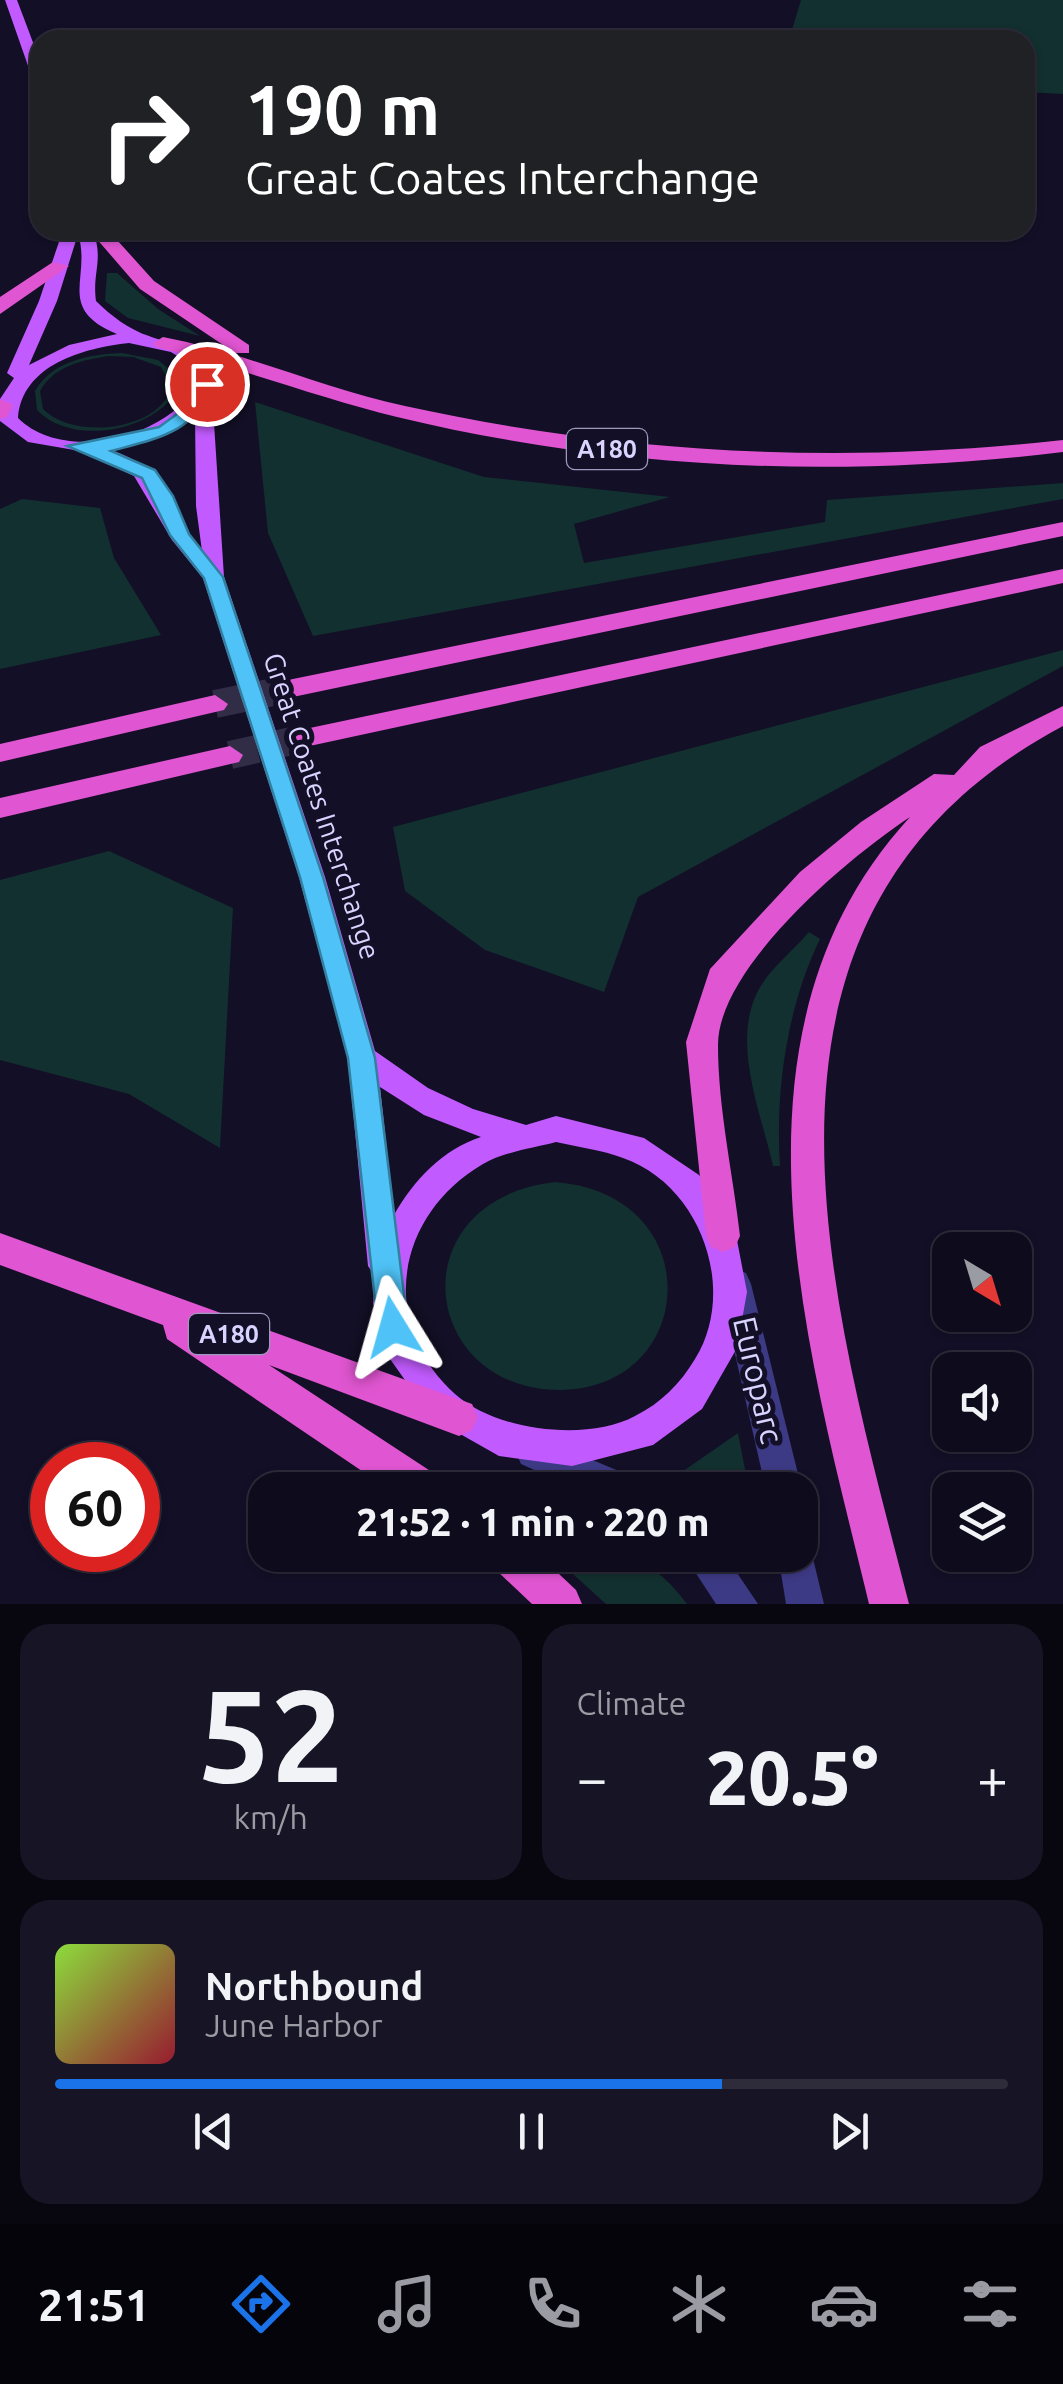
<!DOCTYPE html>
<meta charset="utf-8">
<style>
body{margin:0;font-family:Ubuntu,sans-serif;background:#171425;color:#f1f3f6;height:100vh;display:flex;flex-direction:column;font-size:38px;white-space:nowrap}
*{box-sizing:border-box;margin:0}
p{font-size:32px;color:#9b9ba3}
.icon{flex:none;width:55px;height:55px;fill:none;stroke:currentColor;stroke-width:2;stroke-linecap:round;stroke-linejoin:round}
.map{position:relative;height:1604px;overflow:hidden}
.drawer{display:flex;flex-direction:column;gap:20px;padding:20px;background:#08060f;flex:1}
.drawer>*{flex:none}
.banner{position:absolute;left:30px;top:30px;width:1005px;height:210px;border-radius:30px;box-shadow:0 2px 8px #0004,0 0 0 2px #2e2b3b;background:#202124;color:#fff;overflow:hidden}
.needle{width:65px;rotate:142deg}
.tools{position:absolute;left:932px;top:1232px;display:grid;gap:20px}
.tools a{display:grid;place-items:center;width:100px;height:100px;border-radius:20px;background:#0e0b1c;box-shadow:0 2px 8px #0004,0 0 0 2px #2e2b3b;font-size:50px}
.speed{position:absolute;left:30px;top:1442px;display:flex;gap:20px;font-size:50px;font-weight:700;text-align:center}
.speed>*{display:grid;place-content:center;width:130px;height:130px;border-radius:50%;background:#0e0b1c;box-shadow:0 2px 8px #0004,0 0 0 2px #2e2b3b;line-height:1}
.speed .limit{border:15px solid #d22;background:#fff;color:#111}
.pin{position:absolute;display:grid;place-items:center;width:85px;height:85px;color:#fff;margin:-42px;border:5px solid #fff;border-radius:50%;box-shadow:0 2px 10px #0007}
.me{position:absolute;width:110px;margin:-55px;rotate:352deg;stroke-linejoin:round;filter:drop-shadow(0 0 8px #0008)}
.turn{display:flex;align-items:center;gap:35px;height:210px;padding:0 50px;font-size:45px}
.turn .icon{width:130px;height:130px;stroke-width:2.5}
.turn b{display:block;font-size:70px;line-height:85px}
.big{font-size:75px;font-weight:800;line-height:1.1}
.drawer .widget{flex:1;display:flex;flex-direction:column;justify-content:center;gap:15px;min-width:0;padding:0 35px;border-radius:30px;background:#171425}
.drawer .dial{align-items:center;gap:0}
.dial b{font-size:130px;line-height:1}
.song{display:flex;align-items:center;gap:30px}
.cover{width:120px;height:120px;border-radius:15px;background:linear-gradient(135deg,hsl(90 70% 55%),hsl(350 70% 35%))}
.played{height:10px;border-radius:5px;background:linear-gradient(90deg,#1a73e8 70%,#2e2b3b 70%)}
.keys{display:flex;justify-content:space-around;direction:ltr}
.heat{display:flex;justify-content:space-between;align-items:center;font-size:55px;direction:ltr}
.drawer .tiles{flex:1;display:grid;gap:20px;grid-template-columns:1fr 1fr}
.widget:last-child{grid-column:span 2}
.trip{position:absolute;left:248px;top:1472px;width:570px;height:100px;border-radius:30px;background:#0e0b1c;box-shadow:0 2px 8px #0004,0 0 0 2px #2e2b3b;font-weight:800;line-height:100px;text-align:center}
.tabs{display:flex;height:160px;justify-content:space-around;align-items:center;background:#06040b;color:#9b9ba3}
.tabs .icon{width:70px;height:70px}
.tabs .selected{color:#1a73e8}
.tabs b{font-size:45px;color:#f1f3f6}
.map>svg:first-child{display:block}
.green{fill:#12302f;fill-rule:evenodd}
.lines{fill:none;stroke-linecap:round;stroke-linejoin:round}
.trunk-tunnel{stroke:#312d47;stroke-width:28;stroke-dasharray:28 14;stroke-linecap:butt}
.minor{fill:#3d3a85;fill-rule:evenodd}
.primary{fill:#c25bff;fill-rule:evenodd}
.trunk{fill:#e055d1;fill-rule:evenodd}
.route{fill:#4fc3f7;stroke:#337fa1;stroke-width:2.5}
.labels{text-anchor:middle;stroke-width:10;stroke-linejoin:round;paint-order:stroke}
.shield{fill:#130f26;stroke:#9e99be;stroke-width:2.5}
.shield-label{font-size:25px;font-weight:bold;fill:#d9d4ff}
.street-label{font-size:28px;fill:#d9d4ff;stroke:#130f26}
.near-street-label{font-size:32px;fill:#d9d4ff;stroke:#130f26}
</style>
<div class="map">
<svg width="1063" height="1604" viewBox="0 0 1063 1604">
<rect width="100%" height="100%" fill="#130f26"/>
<g class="green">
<path d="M801 0H1063V94L1025 92V40H789Z"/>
<path d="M107 273H117L158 309 200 336 128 318 105 301Z"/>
<path d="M122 353 158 360 173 372 175 394C149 432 71 446 37 410L35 391C52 361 90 354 122 353ZM109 356 133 357 161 367 172 387C158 432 73 440 43 409L40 391C54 366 82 360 109 356Z"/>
<path d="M255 402 484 477 670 497 574 524 584 563 825 522 827 500 1063 483V499L313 636 268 533Z"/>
<path d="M22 499 100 508 114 558 161 635 0 669V509Z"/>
<path d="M1063 650V666L638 897 604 992 485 950 405 891 393 827Z"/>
<path d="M109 851 233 908 220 1148 129 1094 0 1060V880Z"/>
<path d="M809 932 820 939C787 1007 775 1091 780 1166H773C761 1111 728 1038 762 984 774 965 794 950 809 932Z"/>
<path d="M555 1182C709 1194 699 1387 562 1390 420 1392 396 1201 555 1182Z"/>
<path d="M738 1433 749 1490H699L679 1474Z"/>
<path d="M552 1555C617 1555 644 1547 687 1604H606Z"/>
</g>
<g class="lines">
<g class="trunk-tunnel">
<path d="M215 704 288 689"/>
<path d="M230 755 305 738"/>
</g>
<g class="minor">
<path d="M735 1269 746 1273 751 1284 802 1490 800 1494V1490H766L719 1284 724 1273Z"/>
<path d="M533 1435 633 1477 638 1490H579L521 1464 516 1452 521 1440Z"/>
<path d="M800 1538 809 1542 824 1604H786L778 1555H800Z"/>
<path d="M684 1555H725L758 1604H716Z"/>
</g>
<g class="primary">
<path d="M5 0H17L40 61V84L33 80Z"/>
<path d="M63 230H93C104 262 92 271 96 301 111 316 130 330 149 336 183 349 205 341 216 384L212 392 224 577 325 877 375 1051 428 1088 473 1109 526 1125 556 1116 644 1138 699 1175 736 1235 747 1292 737 1348 702 1409 653 1445 572 1466 499 1456 432 1418 390 1359 373 1303 376 1278 368 1266 348 1058 299 877 203 578 172 540 134 476 86 452 28 442 0 421V399L14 378 7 373 39 301ZM78 234C92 278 55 308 117 334L69 345 29 365 57 301ZM129 343 171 352 193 366 197 384C168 438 64 464 18 418 22 365 83 348 129 343ZM195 415 196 506 202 551C168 509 169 468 110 450 142 444 169 435 195 415ZM380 1087 424 1115 481 1137C443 1149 413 1181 394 1215ZM556 1142C578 1147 602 1150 623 1158 701 1185 738 1290 695 1359 680 1384 661 1403 635 1416 587 1442 496 1431 455 1394 377 1323 396 1215 483 1164 503 1152 534 1148 556 1142Z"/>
</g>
<g class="trunk">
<path d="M89 230H108L154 281 249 345V353H235L140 289Z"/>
<path d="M53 262 69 266 0 314V297Z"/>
<path d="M163 337C246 353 322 388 405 406 624 454 840 465 1063 440V452C839 479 617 470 397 417 316 397 237 367 156 347L153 343Z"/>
<path d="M0 399 13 405 7 417 0 419Z"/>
<path d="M1063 522V536L288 698 275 689 288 680Z"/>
<path d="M1063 569V583L305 747 292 738 305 729Z"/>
<path d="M215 695 228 704 224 710 0 762V744Z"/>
<path d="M1063 706V726C711 914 830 1296 909 1604H869C808 1350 711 1033 910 817 849 857 718 967 718 1045 718 1108 733 1174 740 1236L735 1247 723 1252 711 1247 706 1236 686 1042 710 969 800 872 861 822 934 774 954 775 980 747Z"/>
<path d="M230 746 243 755 239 762 0 818V798Z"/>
<path d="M0 1233 472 1404 478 1417 472 1430 459 1436 269 1365 438 1476 443 1490H390L167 1339 163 1325 0 1265Z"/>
<path d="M489 1555H539L576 1590 582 1604H532L495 1569Z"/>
</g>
</g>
<path class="route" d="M201 381 216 384C193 433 159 438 111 451L155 470 173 496 189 534 223 577 323 877 375 1058 408 1327 403 1337 393 1341 382 1337 378 1327 348 1058 300 877 204 578 170 535 142 478 67 446 159 427 188 406Z"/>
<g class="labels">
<g class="shield">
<rect x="567" y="429" width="80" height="40" rx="8"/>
<rect x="189" y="1314" width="80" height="40" rx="8"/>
</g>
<g class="shield-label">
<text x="607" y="458">A180</text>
<text x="229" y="1343">A180</text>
</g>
<g class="street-label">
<text transform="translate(322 806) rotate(72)" y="10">Great Coates Interchange</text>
</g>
<g class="near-street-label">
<text transform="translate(758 1380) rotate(77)" y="11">Europarc</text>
</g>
</g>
</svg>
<div class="tools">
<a><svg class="needle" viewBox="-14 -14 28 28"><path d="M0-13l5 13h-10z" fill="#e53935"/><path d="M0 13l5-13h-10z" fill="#9b9ba3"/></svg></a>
<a><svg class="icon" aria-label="sound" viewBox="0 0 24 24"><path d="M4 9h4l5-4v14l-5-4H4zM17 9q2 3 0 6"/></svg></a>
<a><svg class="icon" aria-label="layers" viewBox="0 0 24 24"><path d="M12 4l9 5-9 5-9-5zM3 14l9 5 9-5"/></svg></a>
</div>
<div class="speed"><div class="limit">60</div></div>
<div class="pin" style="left:207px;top:384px;background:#d93025"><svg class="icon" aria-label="arrive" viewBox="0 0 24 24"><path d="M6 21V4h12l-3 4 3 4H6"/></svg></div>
<svg class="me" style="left:393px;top:1327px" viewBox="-20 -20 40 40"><path d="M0-17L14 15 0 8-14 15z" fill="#4fc3f7" stroke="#fff" stroke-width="4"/></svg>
<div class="trip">21:52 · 1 min · 220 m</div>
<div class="banner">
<div class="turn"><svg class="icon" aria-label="right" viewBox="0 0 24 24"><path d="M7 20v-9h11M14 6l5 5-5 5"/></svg><div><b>190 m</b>Great Coates Interchange</div></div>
</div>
</div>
<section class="drawer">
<div class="tiles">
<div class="widget dial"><b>52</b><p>km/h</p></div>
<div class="widget"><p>Climate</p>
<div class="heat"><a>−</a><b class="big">20.5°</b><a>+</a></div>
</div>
<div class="widget">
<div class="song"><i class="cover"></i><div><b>Northbound</b><p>June Harbor</p></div></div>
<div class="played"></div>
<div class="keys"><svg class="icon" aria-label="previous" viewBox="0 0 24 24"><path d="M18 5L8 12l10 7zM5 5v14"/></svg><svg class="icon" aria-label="pause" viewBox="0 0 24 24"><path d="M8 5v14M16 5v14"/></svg><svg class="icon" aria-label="next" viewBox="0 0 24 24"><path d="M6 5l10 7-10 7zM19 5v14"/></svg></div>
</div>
</div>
</section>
<nav class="tabs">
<b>21:51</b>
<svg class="icon selected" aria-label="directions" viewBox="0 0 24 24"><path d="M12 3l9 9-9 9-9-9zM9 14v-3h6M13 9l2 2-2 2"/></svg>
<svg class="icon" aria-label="music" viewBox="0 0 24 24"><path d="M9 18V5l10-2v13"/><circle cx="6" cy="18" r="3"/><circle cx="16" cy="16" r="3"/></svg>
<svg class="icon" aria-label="phone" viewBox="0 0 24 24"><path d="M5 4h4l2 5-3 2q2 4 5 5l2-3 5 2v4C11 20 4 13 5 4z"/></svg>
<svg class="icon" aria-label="climate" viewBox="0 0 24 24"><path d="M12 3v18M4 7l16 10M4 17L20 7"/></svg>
<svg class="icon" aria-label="car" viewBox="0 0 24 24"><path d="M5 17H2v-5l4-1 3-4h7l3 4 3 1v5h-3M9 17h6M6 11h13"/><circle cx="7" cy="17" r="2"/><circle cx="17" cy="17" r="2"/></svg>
<svg class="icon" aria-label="filters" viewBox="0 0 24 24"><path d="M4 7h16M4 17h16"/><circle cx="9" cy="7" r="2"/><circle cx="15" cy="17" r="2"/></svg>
</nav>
